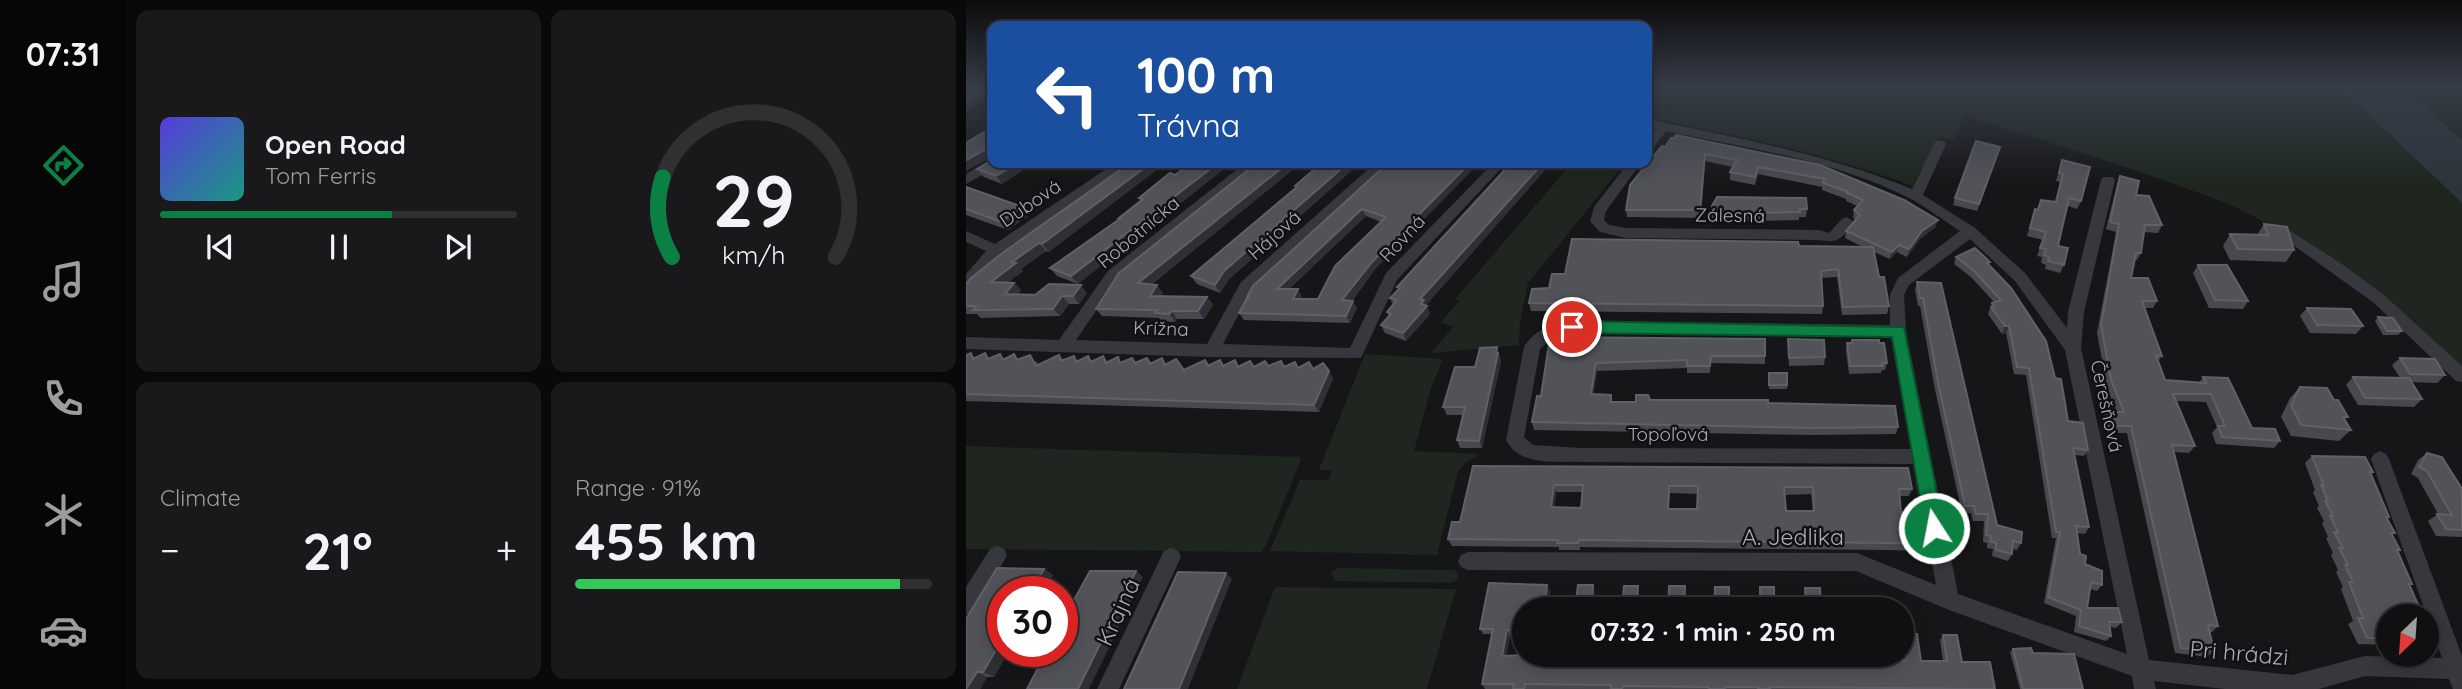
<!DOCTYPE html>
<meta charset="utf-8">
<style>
body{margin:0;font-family:Quicksand,sans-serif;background:#19191b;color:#f1f3f6;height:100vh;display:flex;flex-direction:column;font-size:26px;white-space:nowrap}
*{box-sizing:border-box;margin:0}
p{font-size:23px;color:#9c9d9f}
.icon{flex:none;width:38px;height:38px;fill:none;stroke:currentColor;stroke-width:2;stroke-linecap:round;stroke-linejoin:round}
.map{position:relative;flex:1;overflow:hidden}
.details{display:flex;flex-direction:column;gap:10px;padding:10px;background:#09090a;width:840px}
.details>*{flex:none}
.hud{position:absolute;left:21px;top:21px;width:665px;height:147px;border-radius:14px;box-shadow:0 4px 18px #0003,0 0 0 2px #303032;background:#1a4fa0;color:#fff;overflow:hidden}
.needle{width:46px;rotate:205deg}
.controls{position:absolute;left:1410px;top:604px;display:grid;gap:14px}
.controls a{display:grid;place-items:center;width:63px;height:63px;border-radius:50%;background:#101012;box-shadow:0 4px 18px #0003,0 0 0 2px #303032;font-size:35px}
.speed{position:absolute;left:21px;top:576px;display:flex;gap:14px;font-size:35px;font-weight:700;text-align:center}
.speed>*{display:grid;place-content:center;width:91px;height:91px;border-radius:50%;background:#101012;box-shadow:0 4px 18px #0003,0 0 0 2px #303032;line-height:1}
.speed .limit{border:10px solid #d22;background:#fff;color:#111}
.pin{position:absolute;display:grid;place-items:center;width:60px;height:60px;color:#fff;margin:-30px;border:4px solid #fff;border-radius:50%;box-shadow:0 2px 7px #0007}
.me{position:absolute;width:77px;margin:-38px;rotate:349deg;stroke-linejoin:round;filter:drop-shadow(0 0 5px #0008)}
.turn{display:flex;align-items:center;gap:24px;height:147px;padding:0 35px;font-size:32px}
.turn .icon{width:91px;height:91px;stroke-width:2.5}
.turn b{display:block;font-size:49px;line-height:60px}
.big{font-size:52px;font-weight:700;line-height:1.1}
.details .widget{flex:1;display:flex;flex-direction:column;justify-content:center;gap:10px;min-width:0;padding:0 24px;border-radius:14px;background:#19191b}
.details .dial{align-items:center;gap:0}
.dial svg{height:182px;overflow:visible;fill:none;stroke:#303032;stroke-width:7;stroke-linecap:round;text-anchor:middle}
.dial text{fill:#f1f3f6;stroke:none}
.song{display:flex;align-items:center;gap:21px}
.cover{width:84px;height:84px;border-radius:10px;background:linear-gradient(135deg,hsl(250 70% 55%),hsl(170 70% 35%))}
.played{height:7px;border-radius:4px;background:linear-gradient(90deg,#0b8043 65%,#303032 65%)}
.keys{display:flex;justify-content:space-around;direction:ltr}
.heat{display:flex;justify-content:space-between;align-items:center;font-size:38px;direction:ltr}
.charge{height:10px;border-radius:5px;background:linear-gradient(90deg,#34c759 91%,#303032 0)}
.details .tiles{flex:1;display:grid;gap:10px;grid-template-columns:repeat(2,1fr)}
.trip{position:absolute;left:546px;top:597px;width:402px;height:70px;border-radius:35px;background:#101012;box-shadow:0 4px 18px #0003,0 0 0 2px #303032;font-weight:700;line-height:70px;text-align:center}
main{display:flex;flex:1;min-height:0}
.menu{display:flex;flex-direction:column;width:126px;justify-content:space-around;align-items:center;background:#060607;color:#9c9d9f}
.menu .icon{width:49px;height:49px}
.menu .selected{color:#0b8043}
.menu b{font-size:32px;color:#f1f3f6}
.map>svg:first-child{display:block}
.green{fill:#1e261f}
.water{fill:#2c353c}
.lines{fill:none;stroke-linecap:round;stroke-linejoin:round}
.street{fill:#37383d;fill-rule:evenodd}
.wall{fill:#47494d;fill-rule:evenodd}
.shaded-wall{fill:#2f3033}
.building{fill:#525359;stroke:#5f6168;stroke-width:2;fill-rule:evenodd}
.route{fill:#0b8043;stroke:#07532c;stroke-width:2}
.labels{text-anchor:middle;stroke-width:5;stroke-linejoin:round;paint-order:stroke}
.street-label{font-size:19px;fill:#a8adb8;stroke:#111113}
.near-street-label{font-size:23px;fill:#a8adb8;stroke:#111113}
</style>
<main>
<nav class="menu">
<b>07:31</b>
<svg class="icon selected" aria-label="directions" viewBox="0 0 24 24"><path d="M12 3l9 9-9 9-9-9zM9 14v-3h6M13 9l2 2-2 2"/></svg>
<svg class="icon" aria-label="music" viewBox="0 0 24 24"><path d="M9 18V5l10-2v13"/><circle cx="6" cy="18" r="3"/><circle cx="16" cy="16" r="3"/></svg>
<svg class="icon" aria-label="phone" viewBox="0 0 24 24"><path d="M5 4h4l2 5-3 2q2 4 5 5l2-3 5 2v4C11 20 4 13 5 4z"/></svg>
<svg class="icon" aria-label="climate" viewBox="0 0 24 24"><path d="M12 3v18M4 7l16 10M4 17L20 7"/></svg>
<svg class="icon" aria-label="car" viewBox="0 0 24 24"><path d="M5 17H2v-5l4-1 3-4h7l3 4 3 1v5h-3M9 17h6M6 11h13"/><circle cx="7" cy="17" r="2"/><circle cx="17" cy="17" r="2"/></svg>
</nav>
<section class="details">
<div class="tiles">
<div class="widget">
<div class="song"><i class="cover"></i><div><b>Open Road</b><p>Tom Ferris</p></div></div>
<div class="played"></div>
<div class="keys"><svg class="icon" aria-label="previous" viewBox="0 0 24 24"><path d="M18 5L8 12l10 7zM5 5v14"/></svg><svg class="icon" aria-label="pause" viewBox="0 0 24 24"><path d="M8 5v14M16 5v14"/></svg><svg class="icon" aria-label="next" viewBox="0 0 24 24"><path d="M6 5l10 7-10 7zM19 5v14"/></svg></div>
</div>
<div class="widget dial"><svg viewBox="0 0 100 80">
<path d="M14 69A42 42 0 1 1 86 69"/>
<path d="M14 69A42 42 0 0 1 10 34" stroke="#0b8043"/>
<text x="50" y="56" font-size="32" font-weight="700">29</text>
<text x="50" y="72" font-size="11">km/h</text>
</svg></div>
<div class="widget"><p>Climate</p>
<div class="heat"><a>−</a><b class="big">21°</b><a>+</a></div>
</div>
<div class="widget"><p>Range · 91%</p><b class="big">455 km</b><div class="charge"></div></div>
</div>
</section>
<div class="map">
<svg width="1496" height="689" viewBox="0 0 1496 689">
<rect width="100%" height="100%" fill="#161618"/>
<g class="green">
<path d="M681 86H1372L1496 203V375L1452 327 1316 231 1261 203 1174 172 998 115 988 140 974 137 946 186C858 153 772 136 681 117Z"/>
<path d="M1435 86H1496V140L1488 133Z"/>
<path d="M606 163H659L562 283 554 323 553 345 465 353 487 327 475 322 493 301 489 299Z"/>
<path d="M399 354 477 359 465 388 448 451 514 454 499 463 492 472 471 555 304 551 334 480H362L366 470H353Z"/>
<path d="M0 446 334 457 335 460 299 547 295 552 0 549Z"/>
<path d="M372 568 488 570 492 574 491 580 485 583 369 581 365 573Z"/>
<path d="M309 587 490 589 461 689H271Z"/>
</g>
<path class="water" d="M1372 86H1435L1488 133 1496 140V203Z"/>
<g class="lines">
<g class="street">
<path d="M681 119C771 138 861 154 946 189L968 144 970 141H978L980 144 957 195 1009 228 1059 273 1101 328 1102 312 1135 180 1137 177H1147L1149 180 1118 312 1115 348 1183 660 1326 675 1399 656 1476 658 1405 459 1408 454 1414 451 1420 454 1423 459 1496 656V689H1487L1483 679 1399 676 1353 689H1259L1188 681 1190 689H1168L1166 676 983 610 890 571 502 570 495 567 492 561 495 555 502 552 891 553 970 585 948 464 615 462C590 461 554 467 540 440L558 347C569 329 586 324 606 321L924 325V295L932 278 994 231C978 221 962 208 945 199 869 160 782 148 700 131L685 151 681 152V140L690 128 681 127ZM1004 239 1049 281 1099 350 1161 654 992 594 940 331 938 295 943 285ZM606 333 925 337 946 449 615 448 567 445 558 437 574 349 589 336Z"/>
<path d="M26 159V163H33L32 166 0 184V174Z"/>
<path d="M149 163H163L35 253 5 287 0 288V274L20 251 0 242V231L29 244Z"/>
<path d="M279 163H293L152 279 110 340 241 344 275 282 409 163H422L286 289 257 344 384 348 420 273 527 163H540L431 280 395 358 245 357 0 349V337L93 340 142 271Z"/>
<path d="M662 163H675L640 211 638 220 643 225 660 228 853 230 863 233 876 219 881 217 888 222C876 238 873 244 853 240L660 238 634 232 624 221 628 207Z"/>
<path d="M1321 229 1373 262 1418 295 1496 366V382L1490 381 1408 303 1316 237 1314 234 1316 231Z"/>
<path d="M31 546 38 549 41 555 38 561 7 612 0 615V587L24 549Z"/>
<path d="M205 548 212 551 215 557 153 689H131L198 551Z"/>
</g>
</g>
<g class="wall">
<path d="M696 146 854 165 970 227 954 239 941 257 931 252 924 259 908 252 913 277 923 306 921 314 876 315 871 277 855 278 857 306 856 314 565 311 563 303 599 274 833 246 897 247 879 238 880 231 889 220 887 218 888 210 891 206 880 201V199L856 190V187L792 174 789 185 764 180V172L767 167 739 161 735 218 661 217 660 210Z"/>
<path d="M1034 147 1011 211 987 205 989 198Z"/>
<path d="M26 160 36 184 18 177 11 169Z"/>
<path d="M1096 160 1115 201 1111 209 1102 206 1092 246 1098 265 1094 273 1079 269 1080 265 1075 263 1076 257 1071 256 1077 240 1061 236 1069 209H1072L1075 200 1089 202 1094 182 1090 181Z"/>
<path d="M118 163H138L132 167Z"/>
<path d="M164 163 83 252 80 251 55 269 57 271 42 282 48 283 55 290 52 294 121 293 113 304H103L94 316 15 318 11 314H0V284Z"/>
<path d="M335 163 186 284 197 293 195 296 241 297 247 305 238 319H211L209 322 195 321 193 318 136 316 130 309Z"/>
<path d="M362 163H394L263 279 254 293 231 284 225 276 330 188 329 186Z"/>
<path d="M422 163H513L409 269 386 301 391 308 384 323 278 320 273 313ZM400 216 415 222 352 299H335L336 297 323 289Z"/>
<path d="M545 163H585L460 305 464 314 440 341 419 333 415 325 423 317 421 312 427 305 424 298 432 290 431 287Z"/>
<path d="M209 175 112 284 91 276 84 268 154 219 153 218 175 201 173 198Z"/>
<path d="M1154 176 1196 225 1192 233 1178 232 1175 253 1171 260H1168L1165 278 1191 301 1187 308H1179L1196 356 1192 361 1199 380 1233 383 1237 377 1286 428 1314 441 1308 448 1250 444 1246 433 1251 427 1240 402 1210 401 1229 446 1223 453 1208 452 1252 626 1246 632H1243L1248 651 1241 657 1209 653 1161 433H1142L1136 419 1141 412H1150L1141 387 1131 333 1150 232 1140 229 1151 184Z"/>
<path d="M0 187 57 207 63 215 42 230 0 215Z"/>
<path d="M746 206 841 209 840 217H833V220L746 222Z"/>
<path d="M1298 224 1328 250 1320 262 1264 260 1257 246 1264 234 1291 235Z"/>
<path d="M990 257 1023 265 1089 378 1102 421 1122 450 1118 456 1109 455 1123 527 1119 534 1111 533 1114 554 1119 564 1136 585 1131 591 1124 589 1121 608 1156 622 1150 628 1144 627 1145 636 1140 641 1108 632 1110 616 1078 603 1090 538H1086L1060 375 1048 374 1040 333 1036 334 1022 314 1026 303 1028 302 1005 277 988 264Z"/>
<path d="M1232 265 1282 301 1277 309 1243 308 1227 273Z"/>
<path d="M951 282 975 283 1031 525 1055 543 1051 550 1047 549 1046 554 1042 561 1026 556 1027 549 1021 548V543L1017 542 1018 521H1007L1005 513H996L969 390 954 306H952L949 290Z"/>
<path d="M1341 308 1397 326 1390 334 1344 333 1334 316Z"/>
<path d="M1412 317 1436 331 1432 335H1417L1409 321Z"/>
<path d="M584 337 799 356V364L745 363 744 373H721V368L631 371 627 394 647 402H670L684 400 802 403 932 427 930 434 846 435 568 430 566 422 575 396Z"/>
<path d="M822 339 859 357 858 365 823 366Z"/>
<path d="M886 340 913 343 921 363 919 370H916L915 373 883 374 880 351 881 343H885Z"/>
<path d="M531 347 535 361 516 448H494L491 440 497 415H481L477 407 509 367Z"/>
<path d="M0 355 10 357 54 359 71 362 72 364 93 355 98 360 108 356 112 361H127L137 356 142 362H156L171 363 181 358 186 363 200 364 218 370 239 360 244 365 288 367 302 366 315 361 318 367 329 362 333 368 363 371 367 378 353 412 0 401Z"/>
<path d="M1434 358 1479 375 1471 383 1445 382 1456 399 1448 407 1392 405 1380 385 1387 377 1434 378 1426 365Z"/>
<path d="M803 373 821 385V389H803Z"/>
<path d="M1334 387 1368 400 1382 417 1379 419 1385 430 1373 441 1325 436 1315 417 1324 398Z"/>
<path d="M1461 453 1496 489V537L1470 536 1462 521 1472 514 1452 478 1445 474 1452 460Z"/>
<path d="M1346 456 1407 472 1405 474 1423 517 1421 519 1429 533 1426 535 1434 550 1432 551 1446 584 1444 586 1423 616V645L1392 644 1382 624 1387 621 1375 589 1377 587 1370 572 1372 570 1365 555 1367 553 1360 538 1362 537 1356 523 1358 521 1351 508 1353 506 1347 492 1349 490 1339 463Z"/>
<path d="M507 466 946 489 943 496H934L935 512 948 524 965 548 962 555H951V551L922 550 614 547V550H593V547L486 546 482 539 494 522ZM590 492H616L615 508H588ZM704 493 732 494 731 509H703ZM845 494 847 511H820L819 495Z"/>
<path d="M31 568 78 569 87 575 78 592H37V651H43L28 677H21L14 689H0V619Z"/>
<path d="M672 586 673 592 672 607 702 608 719 586V609H558V636H544L540 656 593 654V657L618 658V654H635V657L666 658V654H682V658L809 659V654H825V659L856 660V654H873V660L897 661 896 654H913L914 661H937L936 634 955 661H977L974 640 977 635 996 662 1029 689H519L516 684 526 634H517L514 629 584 591 582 601H610L629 592 627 606 656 607Z"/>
<path d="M1047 649 1067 653 1117 689H1054L1044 652Z"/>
</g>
<g class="shaded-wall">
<path d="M26 86V95L0 111V101Z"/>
<path d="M20 149 26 157 0 171V160Z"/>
<path d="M51 163H69L36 184 30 176Z"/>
<path d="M129 163H138L132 167Z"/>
<path d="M185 163H200L83 252 76 244Z"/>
<path d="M252 163H266L112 284 105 276Z"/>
<path d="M322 163H335L178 291 172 283Z"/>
<path d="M382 163H394L263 279 254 293 249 285 258 271Z"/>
<path d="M504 163H513L409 269 380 308 376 300 406 262Z"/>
<path d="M577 163H585L460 305 464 314 440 341 437 333 454 299Z"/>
<path d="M57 207 63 215 42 230 35 222Z"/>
<path d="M396 209 400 216 315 296 311 289Z"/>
<path d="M972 220 970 227 954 239 941 257 943 249 956 231Z"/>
<path d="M73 243 80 251 55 269 57 271 32 290 25 282 46 262Z"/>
<path d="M933 245 931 252 924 259 926 252Z"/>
<path d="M48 283 55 290 46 302 39 294Z"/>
<path d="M115 285 121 293 113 304 107 296Z"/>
<path d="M191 285 197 293 190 304 184 296Z"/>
<path d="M332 289 336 297 331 306 327 299Z"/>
<path d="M96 296 103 304 94 316 87 309Z"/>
<path d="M241 297 247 305 238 319 232 311Z"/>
<path d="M387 301 391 308 384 323 380 316Z"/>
<path d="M206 311 211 319 209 322 203 314Z"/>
<path d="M1039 326H1043L1040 333 1036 334Z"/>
<path d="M531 347 535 361 516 448 513 441Z"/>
<path d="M630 363 631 371 626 401 625 394Z"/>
<path d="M363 371 367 378 353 412 348 405Z"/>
<path d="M588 485 590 492 587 515 585 507Z"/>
<path d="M78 569 87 575 78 592H65Z"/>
<path d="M170 571 177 577 123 689H112Z"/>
<path d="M260 573 266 579 222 689H213Z"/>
<path d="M581 585 584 591 582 607 579 601Z"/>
<path d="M627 585 629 592 627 609 625 606Z"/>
<path d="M672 586 673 592 671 609H670Z"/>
<path d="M37 626V651H43L28 677 17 672 26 645Z"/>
<path d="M541 630 544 636 539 661 536 656Z"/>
<path d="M11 672 21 677 14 689H1Z"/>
</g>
<g class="building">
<path d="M5 86H26L0 101V89Z"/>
<path d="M26 127V153H22L20 149 0 160V143Z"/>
<path d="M710 135 854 165 938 200 972 220 956 231 943 249 933 245 926 252 880 231 894 215 888 210 897 200 881 193 882 192 857 183 859 179 792 167 789 177 764 172 771 160 739 154 734 210H660L664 185 696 146 699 147 705 138H708Z"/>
<path d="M1010 141 1034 147 1013 204 989 198Z"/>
<path d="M26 160V163H51L30 176 11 169Z"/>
<path d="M1096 160 1124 167 1115 201 1103 198 1092 246 1102 248 1098 265 1082 261 1083 257 1078 255 1080 249 1074 248 1080 232 1064 228 1069 209 1072 210 1075 200 1090 202 1097 174 1093 173Z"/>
<path d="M164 163H185L76 244 73 243 46 262 50 263 25 282 48 283 39 294 69 295 83 284 115 285 107 296H96L87 309 7 310 10 306H0V284L5 278 39 251Z"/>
<path d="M225 163H252L105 276 84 268 155 218H153L177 199 173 198 204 173 209 175Z"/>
<path d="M291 163H322L172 283 191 285 184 296 241 297 232 311H206L203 314 189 313 192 310 130 309 153 273Z"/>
<path d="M362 163H382L258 271 249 285 225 276 331 187 329 186 352 166 357 167Z"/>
<path d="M422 163H504L406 262 376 300 387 301 380 316 273 313 281 298H284L281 297 287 286ZM396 209 420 217 369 266 352 299H327L332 289H311Z"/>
<path d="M545 163H577L454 299 458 300 455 304 461 306 437 333 415 325 425 314 421 312 431 300 424 298 434 288 431 287Z"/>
<path d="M1154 176 1173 181 1170 195 1183 196 1196 225H1179L1175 253H1170L1165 278H1182L1191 301H1176L1196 356 1190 355 1199 380 1240 383 1237 377 1262 378 1286 428 1309 429 1314 441 1256 437 1252 426H1259L1245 394H1207L1229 446 1206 445 1252 626 1242 625 1248 651 1215 648 1165 426H1146L1141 412H1158L1145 380 1135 325 1153 224 1144 222Z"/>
<path d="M0 187 57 207 35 222 0 209Z"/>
<path d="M751 197 840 198 841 209H834V212L746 214V206Z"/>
<path d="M1298 224 1321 227 1328 250 1272 249 1264 234 1302 235Z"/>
<path d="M606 239 832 242 833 246 907 247 913 277H918L923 306 877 307 872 269 855 271 857 306 563 303 566 289 583 288 586 274H599Z"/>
<path d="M1009 248 1024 262 1021 263 1045 288 1080 341 1089 378 1095 379 1102 421 1117 423 1122 450 1107 448 1123 527 1110 526 1114 554 1120 556 1119 564 1136 571V585L1125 582 1121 608H1152L1156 622H1143L1145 636 1113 626 1115 610 1082 597 1094 532H1090L1063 368 1051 367 1043 326H1039L1025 307 1028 306 1026 303 1035 300 1007 270 990 257Z"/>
<path d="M1232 265H1261L1282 301 1249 300Z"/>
<path d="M951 282 975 283 1031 525 1056 532 1055 543 1047 541 1046 554 1030 550V543L1024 541 1025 536 1020 535 1022 514H1010L1008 506H999L972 383 957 298H954Z"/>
<path d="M1341 308 1385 309 1397 326 1351 325Z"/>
<path d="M1412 317 1427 318 1436 331H1421Z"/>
<path d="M584 337 799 339V356H745L744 366H721V360L630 363 625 394 645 395V402H670V395H682L684 400H802V403L929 406 932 427 847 428 566 422 571 396H575Z"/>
<path d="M822 339 858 340 859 357 823 358Z"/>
<path d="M886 340H913V343H918L921 363H916L917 366H884L881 343H886Z"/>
<path d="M531 347 530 353H532L513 441 491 440 499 407H477L489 367H509L514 348Z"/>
<path d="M5 353 7 359 19 353 22 359 34 354 37 360 48 354 51 360 64 355 70 366 93 355 95 361 108 356 110 362 122 356 125 362 137 356 140 363 152 357 154 363 166 358 169 363 181 358 184 364 196 358 199 365 210 359 218 370 239 360 242 366 254 360 257 366 269 360 272 367 284 361 288 367 299 361 302 366 315 361 318 367 329 362 332 368 343 362 347 369 357 363 363 371 348 405 0 394V355Z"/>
<path d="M1434 358 1469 359 1479 375 1444 374Z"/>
<rect x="803" y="373" width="18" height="12"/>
<path d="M1387 377 1443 378 1456 399 1399 398Z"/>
<path d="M1334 387 1361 388 1368 400H1372L1382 417H1377L1385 430 1335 425 1325 405Z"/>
<path d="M1461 453 1476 457 1496 489V530L1480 529 1471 514 1486 515 1461 471 1453 467Z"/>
<path d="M1346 456 1399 457 1407 472H1404L1423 517H1420L1429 533H1425L1434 550H1431L1446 584H1443L1457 616H1423V638H1401L1392 618H1397L1383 582H1387L1379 565H1382L1373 548H1377L1368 532H1372L1364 516H1367L1359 501H1362L1355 485 1358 486Z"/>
<path d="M507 466 942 468 946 489H933L935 512H946L948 524H960L965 548H954V544L924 543 613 540 612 543H591L592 540 482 539 486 522H494ZM588 485H617L615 508 585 507ZM703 486H732L731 509H702ZM818 487H847L848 511H820Z"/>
<path d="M31 568 78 569 65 592H37V626L26 645H33L17 672H11L0 689V619Z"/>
<path d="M124 571H170L112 689H61L81 651H96V622Z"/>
<path d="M212 572 260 573 213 689H158Z"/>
<path d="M523 583 581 585 579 601H610L612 585H627L625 606 656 607 658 586H672L670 607 702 608 703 586H719L718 609H558V630H541L536 656 590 654V657L618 658V654H633V657L666 658V654H681L680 658H714V654H729V658H762V654H777V659H810V654H825V659L858 660V654H873V660L899 661V654H913L914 661H940L936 634H951L955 661H981L977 635H991L996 662H1024L1029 689 804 687V689H792V687H760L758 689H743V687L657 686 656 689H645V685L559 684 558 689H547L548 684H516L527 629H514Z"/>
<path d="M749 587H763V603H794V587H808V603L840 604 839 588H854L855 604 887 605V609H748Z"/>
<path d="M1065 648 1067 653 1108 654 1117 689H1057L1047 649Z"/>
</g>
<linearGradient id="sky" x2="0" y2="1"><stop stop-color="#0c0c0d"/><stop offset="0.47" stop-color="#363c48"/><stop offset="1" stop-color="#363c48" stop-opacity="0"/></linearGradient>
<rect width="1496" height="183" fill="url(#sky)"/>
<path class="route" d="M606 321 938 327 978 528 975 534 968 537 962 534 959 528 926 337 606 333 598 327Z"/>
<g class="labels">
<g class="street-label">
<text transform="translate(64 203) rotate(-34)" y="7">Dubová</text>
<text transform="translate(764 215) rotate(1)" y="7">Zálesná</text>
<text transform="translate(172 232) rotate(-40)" y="7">Robotnícka</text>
<text transform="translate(308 235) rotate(-42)" y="7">Hájová</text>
<text transform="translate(436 238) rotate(-47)" y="7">Rovná</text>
<text transform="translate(195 328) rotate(2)" y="7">Krížna</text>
<text transform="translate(1141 406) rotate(78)" y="7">Čerešňová</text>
<text x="702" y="441">Topoľová</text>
</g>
<g class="near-street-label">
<text x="827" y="545">A. Jedlika</text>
<text transform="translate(152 612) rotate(-65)" y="8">Krajná</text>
<text transform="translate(1273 653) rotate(5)" y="8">Pri hrádzi</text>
</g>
</g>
</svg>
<div class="controls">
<a><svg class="needle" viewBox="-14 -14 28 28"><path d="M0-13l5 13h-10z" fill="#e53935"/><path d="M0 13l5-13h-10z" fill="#9c9d9f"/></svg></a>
</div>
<div class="speed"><div class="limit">30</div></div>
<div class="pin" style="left:606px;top:327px;background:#d93025"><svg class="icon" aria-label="arrive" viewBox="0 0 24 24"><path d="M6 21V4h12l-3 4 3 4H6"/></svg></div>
<svg class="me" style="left:968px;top:528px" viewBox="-20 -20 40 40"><circle r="17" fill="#0b8043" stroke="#fff" stroke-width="3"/><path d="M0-11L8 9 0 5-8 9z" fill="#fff"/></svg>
<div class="trip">07:32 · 1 min · 250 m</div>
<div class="hud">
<div class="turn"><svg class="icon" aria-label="left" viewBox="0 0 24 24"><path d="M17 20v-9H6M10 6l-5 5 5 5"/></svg><div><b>100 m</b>Trávna</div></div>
</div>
</div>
</main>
